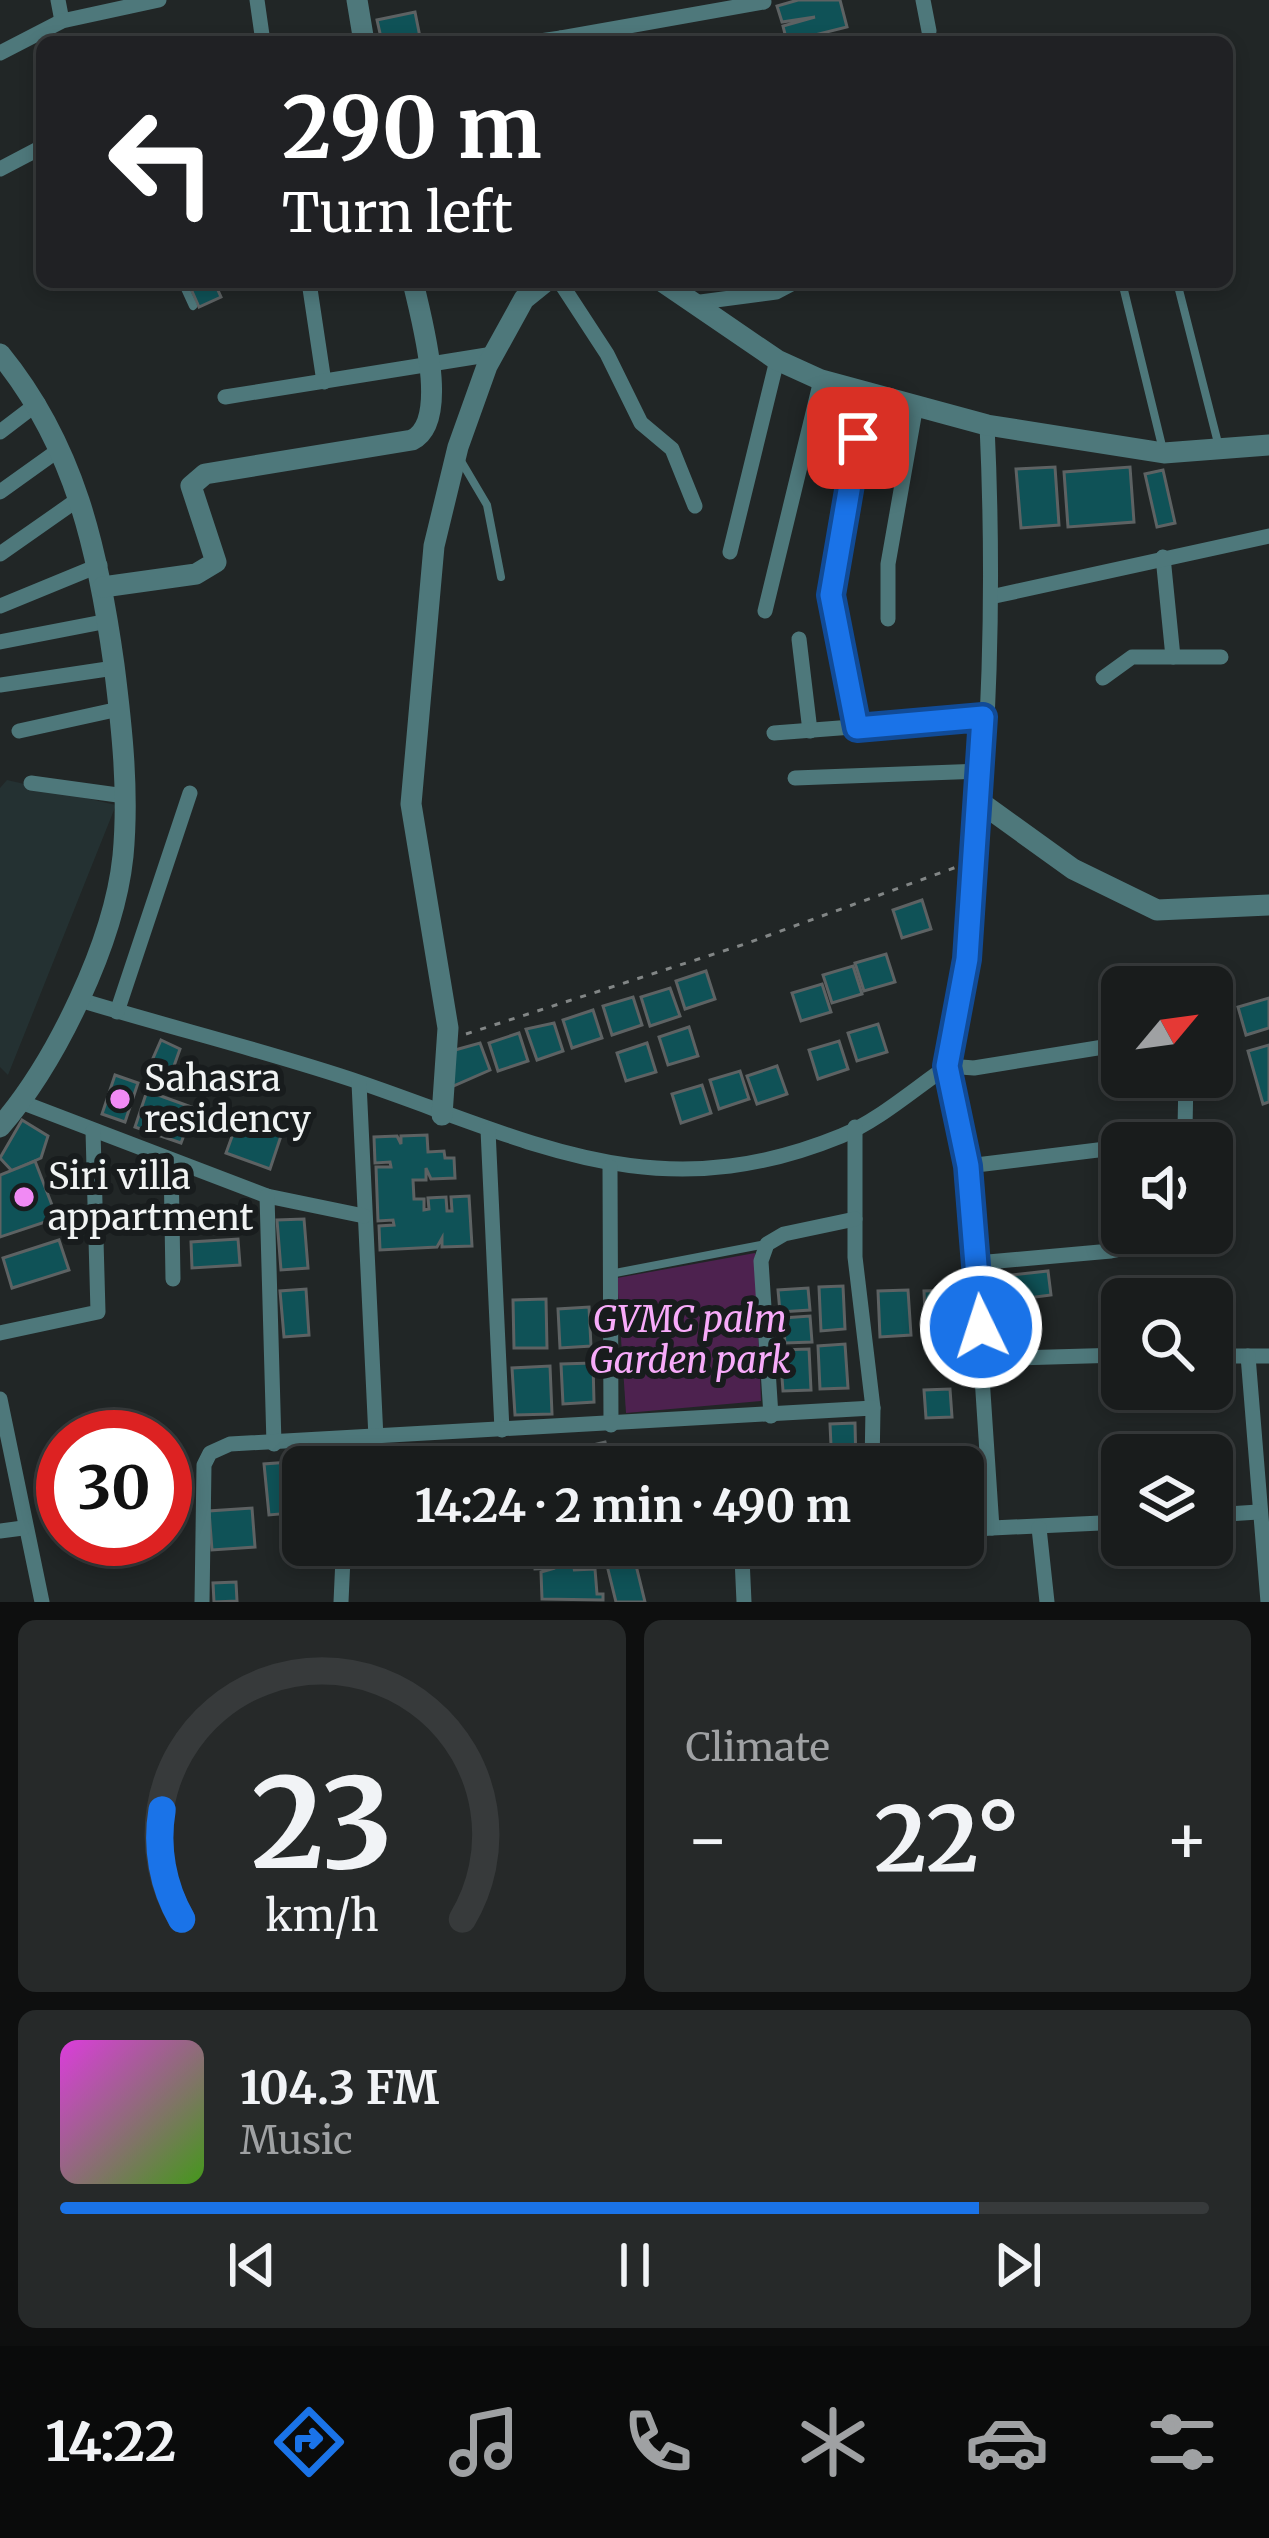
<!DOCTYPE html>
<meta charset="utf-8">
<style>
body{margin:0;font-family:Merriweather,serif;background:#262929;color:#f1f3f6;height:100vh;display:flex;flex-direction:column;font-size:45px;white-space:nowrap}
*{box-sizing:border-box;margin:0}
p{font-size:39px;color:#9fa1a3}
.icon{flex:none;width:66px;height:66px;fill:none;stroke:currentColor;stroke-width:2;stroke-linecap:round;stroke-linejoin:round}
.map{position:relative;height:1602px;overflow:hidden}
.drawer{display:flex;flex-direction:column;gap:18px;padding:18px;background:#0e0f0f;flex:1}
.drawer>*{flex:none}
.guide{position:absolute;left:36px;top:36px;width:1197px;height:252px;border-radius:18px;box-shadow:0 6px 18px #0003,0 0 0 3px #373a3b;background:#202124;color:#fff;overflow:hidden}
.needle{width:78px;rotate:61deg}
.tools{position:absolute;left:1101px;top:966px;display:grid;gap:24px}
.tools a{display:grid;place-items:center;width:132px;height:132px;border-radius:18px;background:#191c1c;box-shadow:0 6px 18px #0003,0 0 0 3px #373a3b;font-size:60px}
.speed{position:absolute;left:36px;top:1410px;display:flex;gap:24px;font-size:60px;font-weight:700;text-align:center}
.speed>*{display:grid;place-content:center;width:156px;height:156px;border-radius:50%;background:#191c1c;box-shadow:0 6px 18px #0003,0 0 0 3px #373a3b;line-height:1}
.speed .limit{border:18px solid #d22;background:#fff;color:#111}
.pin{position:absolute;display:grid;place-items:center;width:102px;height:102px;color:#fff;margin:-51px;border-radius:24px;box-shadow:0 6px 18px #0006}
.me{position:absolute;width:132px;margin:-66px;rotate:356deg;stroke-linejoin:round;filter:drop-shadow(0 0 9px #0008)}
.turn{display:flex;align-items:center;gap:42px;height:252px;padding:0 48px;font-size:54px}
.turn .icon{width:156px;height:156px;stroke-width:2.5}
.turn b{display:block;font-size:84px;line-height:102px}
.big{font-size:90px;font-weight:700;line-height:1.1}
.drawer .tile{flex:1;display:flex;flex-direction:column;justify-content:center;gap:18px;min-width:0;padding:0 42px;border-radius:18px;background:#262929}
.drawer .dial{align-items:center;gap:0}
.dial svg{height:312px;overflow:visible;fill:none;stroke:#373a3b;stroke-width:7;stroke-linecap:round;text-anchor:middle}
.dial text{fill:#f1f3f6;stroke:none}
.song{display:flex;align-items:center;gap:36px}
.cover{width:144px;height:144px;border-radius:18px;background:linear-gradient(135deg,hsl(300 70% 55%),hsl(100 70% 35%))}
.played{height:12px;border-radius:6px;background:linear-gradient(90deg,#1a73e8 80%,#373a3b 80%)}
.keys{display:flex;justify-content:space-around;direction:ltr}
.heat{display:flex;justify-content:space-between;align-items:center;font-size:66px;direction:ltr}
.drawer .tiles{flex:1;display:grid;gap:18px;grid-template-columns:1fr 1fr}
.tile:last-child{grid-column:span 2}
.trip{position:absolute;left:282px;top:1446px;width:702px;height:120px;border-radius:18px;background:#191c1c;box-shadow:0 6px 18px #0003,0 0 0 3px #373a3b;font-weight:700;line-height:120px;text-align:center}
.tab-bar{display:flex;height:192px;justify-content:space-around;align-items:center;background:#0a0b0b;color:#9fa1a3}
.tab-bar .icon{width:84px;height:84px}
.tab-bar .selected{color:#1a73e8}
.tab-bar b{font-size:54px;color:#f1f3f6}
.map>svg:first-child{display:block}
.built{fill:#243132}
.park{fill:#4d224f}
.building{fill:#0f5257;stroke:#5d6263;stroke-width:3}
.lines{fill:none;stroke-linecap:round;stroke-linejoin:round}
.path{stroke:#828686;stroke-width:3;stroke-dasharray:6 9;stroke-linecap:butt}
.service{stroke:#4e787b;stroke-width:8}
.minor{stroke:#4e787b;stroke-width:15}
.tertiary{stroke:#4e787b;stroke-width:21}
.route-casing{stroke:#114b97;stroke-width:30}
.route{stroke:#1a73e8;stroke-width:21}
.poi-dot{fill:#f18af4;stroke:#181c1d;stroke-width:4.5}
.labels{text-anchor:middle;stroke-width:12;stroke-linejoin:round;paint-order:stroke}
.poi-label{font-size:36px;fill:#f0f3f3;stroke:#181c1d;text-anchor:start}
.park-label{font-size:36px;font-style:italic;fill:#f8abfa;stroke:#181c1d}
</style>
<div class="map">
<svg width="1269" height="1602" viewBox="0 0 1269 1602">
<rect width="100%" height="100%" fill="#212626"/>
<path class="built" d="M7 780 116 805 8 1075 0 1067V788Z"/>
<path class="park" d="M755 1253 761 1401 626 1413 617 1278Z"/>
<g class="building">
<path d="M798 0H840L847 27 787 42 783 26 815 17 782 22 777 6Z"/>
<path d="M415 12 421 42H382L377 20Z"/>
<path d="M188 282H223L217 288 221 297 199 307Z"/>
<path d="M1055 467 1059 525 1021 528 1016 469Z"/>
<path d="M1130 467 1134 522 1068 527 1064 472Z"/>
<path d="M1163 470 1175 523 1157 527 1145 474Z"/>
<path d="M922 900 931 929 902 938 893 910Z"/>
<path d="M886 954 895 982 864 991 855 963Z"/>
<path d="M853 966 862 994 832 1003 823 975Z"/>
<path d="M706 971 715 999 685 1009 676 981Z"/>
<path d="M822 984 831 1012 801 1021 792 993Z"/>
<path d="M670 988 680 1016 650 1026 641 997Z"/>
<path d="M633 997 642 1025 612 1035 603 1006Z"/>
<path d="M1269 998V1028L1246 1035 1238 1007Z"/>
<path d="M593 1010 602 1038 572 1048 563 1020Z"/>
<path d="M554 1023 563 1051 537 1060 526 1029Z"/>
<path d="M878 1024 887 1052 857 1061 848 1033Z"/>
<path d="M689 1027 698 1056 668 1065 659 1037Z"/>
<path d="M519 1033 528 1061 498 1071 489 1043Z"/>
<path d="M161 1040 180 1049 169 1080 147 1072Z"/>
<path d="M839 1041 848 1069 818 1079 809 1050Z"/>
<path d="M480 1043 490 1070 451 1087 455 1050Z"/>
<path d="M647 1043 656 1072 626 1081 617 1053Z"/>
<path d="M1269 1045V1102L1263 1104 1248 1051Z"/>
<path d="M777 1066 787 1094 757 1104 747 1076Z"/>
<path d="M740 1071 749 1099 719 1109 710 1080Z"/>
<path d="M115 1075 138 1083 125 1122 102 1114Z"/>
<path d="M702 1085 711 1113 681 1123 672 1094Z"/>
<path d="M147 1091 194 1108 181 1143 135 1127Z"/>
<path d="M22 1120 48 1136 41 1158 12 1171 0 1158Z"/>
<path d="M238 1120 281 1136 270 1169 226 1153Z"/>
<path d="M427 1135 428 1152 444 1151 445 1158H454L455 1178 431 1179 426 1168V1180H413L414 1199H424V1210L429 1209 428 1198 446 1197 447 1211H452L451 1197 469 1196 472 1246 442 1247V1238L437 1247 380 1250 379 1226 394 1225 393 1220 378 1221 376 1167H391L390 1162 375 1163 374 1137 397 1136 401 1144V1136Z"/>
<path d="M35 1161 57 1218 0 1237V1175Z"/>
<path d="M304 1219 308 1268 281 1270 277 1220Z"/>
<path d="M238 1239 240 1265 192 1268 191 1242Z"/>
<path d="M59 1240 69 1270 12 1288 3 1258Z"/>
<path d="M1048 1271 1051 1295 997 1302 994 1277Z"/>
<path d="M843 1286 845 1329 821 1331 819 1287Z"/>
<path d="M808 1288 810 1310 780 1312 778 1290Z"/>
<path d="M306 1289 309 1335 284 1337 280 1291Z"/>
<path d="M908 1290 911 1335 880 1337 878 1291Z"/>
<path d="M955 1290 957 1335 926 1336 924 1291Z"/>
<path d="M546 1299 547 1348H514L513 1300Z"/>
<path d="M589 1307 591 1346 560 1348 558 1309Z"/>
<path d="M810 1316 812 1342 785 1343 783 1318Z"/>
<path d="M845 1344 848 1388 820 1389 818 1346Z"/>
<path d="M809 1349 811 1390 783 1391 780 1350Z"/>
<path d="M593 1363 594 1402 563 1404 561 1364Z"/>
<path d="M550 1366 552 1414 515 1415 512 1368Z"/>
<path d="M950 1389 952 1417 926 1418 924 1390Z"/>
<path d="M855 1423 856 1467H832L830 1424Z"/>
<path d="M605 1442 611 1467H581L576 1449Z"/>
<path d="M567 1447 568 1467H522L520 1451 542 1449 547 1466 546 1449Z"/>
<path d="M303 1461V1512L269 1515 264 1464Z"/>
<path d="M968 1462 970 1507 963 1508V1467L933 1463Z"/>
<path d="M252 1508 255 1547 212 1550 209 1511Z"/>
<path d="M533 1545H587L588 1566 573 1570 595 1569 597 1594H603V1600L542 1599 541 1572 555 1568 535 1569Z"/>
<path d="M602 1545H631L645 1602H616Z"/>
<path d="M236 1582 237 1601 214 1602 213 1583Z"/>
</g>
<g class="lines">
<path class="path" d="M466 1034 745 944 962 865"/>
<g class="service">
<path d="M182 282 193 306"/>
<path d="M1122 282 1163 450"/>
<path d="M1177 282 1218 443"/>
<path d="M461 461 487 505 501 577"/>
<path d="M610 1274 766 1244"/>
</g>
<g class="minor">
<path d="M58 0 62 21"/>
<path d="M257 0 263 42"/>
<path d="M923 0 929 31"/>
<path d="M561 38 764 2"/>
<path d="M533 42 561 38V42"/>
<path d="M0 53 62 21 159 0"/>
<path d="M0 169 42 147"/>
<path d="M309 282 324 382"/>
<path d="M560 282 607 354 641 423 672 449 695 506"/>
<path d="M693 303 776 292 795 282"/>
<path d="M225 397 493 354"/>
<path d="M0 432 38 403"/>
<path d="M0 492 60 449"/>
<path d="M730 552 777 360"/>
<path d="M0 554 80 498"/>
<path d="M1163 557 1173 657"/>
<path d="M995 596 1269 536"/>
<path d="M0 606 100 565"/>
<path d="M765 611 821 380"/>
<path d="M888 619V564L916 405"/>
<path d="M799 639 810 731"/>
<path d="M0 642 108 621"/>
<path d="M1103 678 1132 657H1221"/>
<path d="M0 685 114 668"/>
<path d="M857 727 833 612 831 577 867 392"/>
<path d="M19 731 119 709"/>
<path d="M774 733 983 717"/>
<path d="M795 778 982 771"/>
<path d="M31 783 125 796"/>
<path d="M80 1000C172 1028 267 1051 359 1082 532 1141 655 1212 841 1136 878 1121 914 1089 948 1066 986 856 997 639 987 425"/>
<path d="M117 1012 190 793"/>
<path d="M359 1083 376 1438"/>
<path d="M21 1102 267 1196 364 1216"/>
<path d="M855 1127V1257L873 1408"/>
<path d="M488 1130 502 1430"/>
<path d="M1152 1143 1173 1139 1185 1129 1186 1077"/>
<path d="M171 1160 173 1279"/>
<path d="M968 1166 1122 1147"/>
<path d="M610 1167 611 1425"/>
<path d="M267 1196 274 1444"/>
<path d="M977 1263 1111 1251 1181 1237"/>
<path d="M0 1333 98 1312 93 1131"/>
<path d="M1212 1356H1269"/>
<path d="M1248 1356 1268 1602"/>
<path d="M984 1359 1122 1355"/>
<path d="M0 1399 42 1602"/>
<path d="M771 1416 761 1261 767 1244 784 1234 855 1219"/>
<path d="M1212 1515 1258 1512"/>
<path d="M992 1528 1122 1522"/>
<path d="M1039 1528 1047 1602"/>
<path d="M963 1530 992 1528 968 1166 948 1066 974 1068 1122 1044"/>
<path d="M0 1531 23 1528"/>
<path d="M202 1602 204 1465 210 1453 230 1444 873 1408 872 1467"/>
<path d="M341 1602 343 1558"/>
<path d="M744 1602 742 1558 753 1545"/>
</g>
<g class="tertiary">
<path d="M357 0 364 42"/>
<path d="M663 282 777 360 821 380 987 425 1164 453 1269 445"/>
<path d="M0 354C75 446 98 550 114 665 122 728 129 792 123 856 114 943 56 1062 0 1127"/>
<path d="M103 587 196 574 216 562 191 486 205 474 412 440C451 421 421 318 413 282"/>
<path d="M980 802 1073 869 1157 910 1269 905"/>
<path d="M442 1115 448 1028 411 804 434 546 458 447 487 366 524 299 545 282"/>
</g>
</g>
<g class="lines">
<defs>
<path id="route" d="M858 438 831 595 857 728 983 717 967 959 947 1066 968 1166 981 1327"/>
</defs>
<use href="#route" class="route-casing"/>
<use href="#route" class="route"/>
</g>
<g class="poi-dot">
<circle cx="120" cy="1099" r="12"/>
<circle cx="24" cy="1197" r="12"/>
</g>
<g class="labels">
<g class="poi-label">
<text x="144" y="1091">Sahasra<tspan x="144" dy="41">residency</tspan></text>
<text x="48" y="1189">Siri villa<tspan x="48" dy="41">appartment</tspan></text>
</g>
<g class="park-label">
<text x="690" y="1332">GVMC palm<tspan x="690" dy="41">Garden park</tspan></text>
</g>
</g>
</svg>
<div class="tools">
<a><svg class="needle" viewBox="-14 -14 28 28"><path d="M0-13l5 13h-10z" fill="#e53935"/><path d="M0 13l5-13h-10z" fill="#9fa1a3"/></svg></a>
<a><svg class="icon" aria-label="sound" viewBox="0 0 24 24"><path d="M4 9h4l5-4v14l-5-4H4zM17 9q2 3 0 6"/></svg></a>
<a><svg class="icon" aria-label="search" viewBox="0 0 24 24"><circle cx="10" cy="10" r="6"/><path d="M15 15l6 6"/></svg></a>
<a><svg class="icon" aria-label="layers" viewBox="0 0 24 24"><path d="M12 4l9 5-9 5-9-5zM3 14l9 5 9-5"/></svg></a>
</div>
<div class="speed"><div class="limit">30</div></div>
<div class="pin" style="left:858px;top:438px;background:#d93025"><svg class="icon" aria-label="arrive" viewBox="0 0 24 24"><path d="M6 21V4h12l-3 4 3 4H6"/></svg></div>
<svg class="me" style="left:981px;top:1327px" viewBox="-20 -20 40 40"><circle r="17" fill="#1a73e8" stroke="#fff" stroke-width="3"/><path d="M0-11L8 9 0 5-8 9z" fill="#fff"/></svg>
<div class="trip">14:24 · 2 min · 490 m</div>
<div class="guide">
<div class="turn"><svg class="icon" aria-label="left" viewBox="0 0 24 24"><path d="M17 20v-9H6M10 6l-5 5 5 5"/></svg><div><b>290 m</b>Turn left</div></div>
</div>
</div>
<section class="drawer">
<div class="tiles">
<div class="tile dial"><svg viewBox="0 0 100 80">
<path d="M14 69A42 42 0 1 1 86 69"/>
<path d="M14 69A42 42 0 0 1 9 41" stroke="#1a73e8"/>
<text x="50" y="56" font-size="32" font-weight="700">23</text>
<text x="50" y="72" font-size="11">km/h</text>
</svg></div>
<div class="tile"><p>Climate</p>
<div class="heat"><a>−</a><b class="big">22°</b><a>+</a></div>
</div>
<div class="tile">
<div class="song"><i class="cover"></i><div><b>104.3 FM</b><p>Music</p></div></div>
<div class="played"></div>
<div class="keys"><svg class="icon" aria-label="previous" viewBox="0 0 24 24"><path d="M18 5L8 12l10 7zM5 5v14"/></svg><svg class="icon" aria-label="pause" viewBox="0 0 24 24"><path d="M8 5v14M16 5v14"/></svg><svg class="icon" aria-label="next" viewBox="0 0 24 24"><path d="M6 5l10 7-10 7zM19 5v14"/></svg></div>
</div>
</div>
</section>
<nav class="tab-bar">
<b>14:22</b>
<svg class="icon selected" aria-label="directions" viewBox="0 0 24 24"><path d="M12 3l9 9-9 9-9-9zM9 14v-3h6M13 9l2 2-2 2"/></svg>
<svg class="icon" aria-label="music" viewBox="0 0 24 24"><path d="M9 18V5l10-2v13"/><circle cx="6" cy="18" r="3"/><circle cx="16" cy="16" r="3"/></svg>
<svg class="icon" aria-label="phone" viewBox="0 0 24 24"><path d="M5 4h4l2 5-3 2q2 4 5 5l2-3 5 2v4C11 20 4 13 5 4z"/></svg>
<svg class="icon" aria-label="climate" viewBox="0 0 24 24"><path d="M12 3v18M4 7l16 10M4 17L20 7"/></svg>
<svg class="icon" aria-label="car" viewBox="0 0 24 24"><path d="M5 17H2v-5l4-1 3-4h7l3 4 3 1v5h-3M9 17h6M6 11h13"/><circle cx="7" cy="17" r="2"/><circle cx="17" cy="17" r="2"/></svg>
<svg class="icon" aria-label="filters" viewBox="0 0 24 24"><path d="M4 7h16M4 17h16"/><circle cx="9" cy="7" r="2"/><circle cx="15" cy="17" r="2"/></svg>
</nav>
